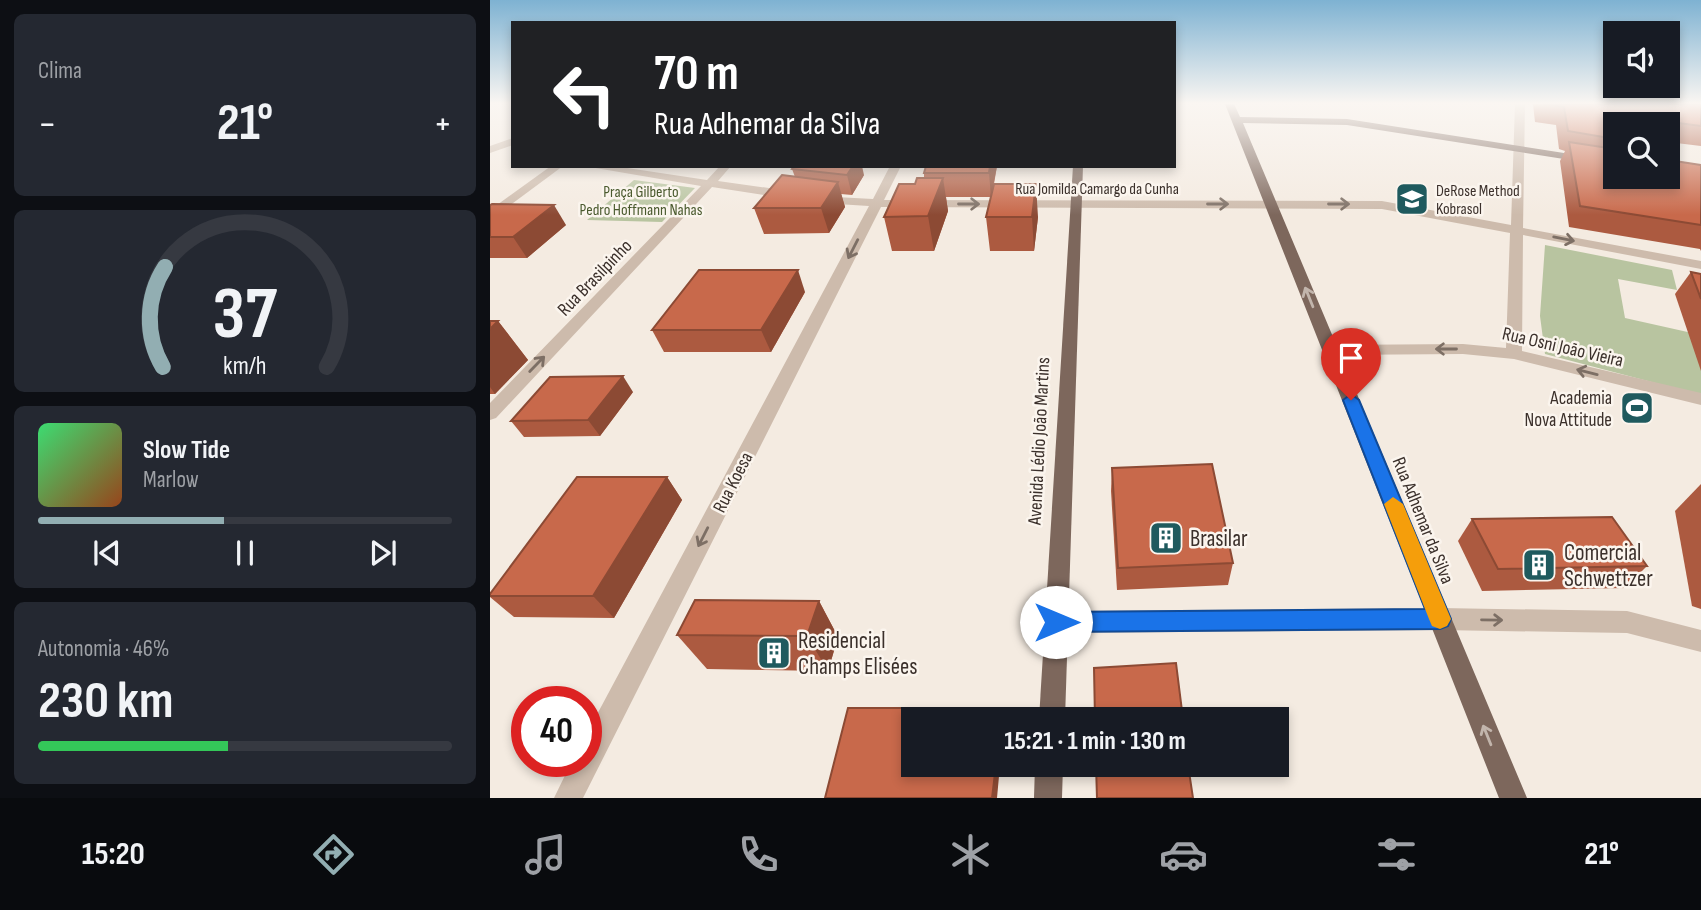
<!DOCTYPE html>
<html lang="pt">
<meta charset="utf-8">
<style>
body{margin:0;font-family:"Sofia Sans Condensed",sans-serif;background:#242831;color:#f1f3f6;height:100vh;display:flex;flex-direction:column;font-size:26px;white-space:nowrap}
*{box-sizing:border-box;margin:0}
p{font-size:23px;color:#9ea1a6}
.icon{flex:none;width:38px;height:38px;fill:none;stroke:currentColor;stroke-width:2;stroke-linecap:round;stroke-linejoin:round}
.map{position:relative;flex:1;overflow:hidden}
.details{display:flex;flex-direction:column;gap:14px;padding:14px;background:#0d0f14;width:490px}
.details>*{flex:none}
.top-card{position:absolute;left:21px;top:21px;width:665px;height:147px;border-radius:0px;box-shadow:0 4px 10px #0003;background:#202124;color:#fff;overflow:hidden}
.buttons{position:absolute;left:1113px;top:21px;display:grid;gap:14px}
.buttons a{display:grid;place-items:center;width:77px;height:77px;border-radius:0px;background:#171b24;box-shadow:0 4px 10px #0003;font-size:35px}
.speed{position:absolute;left:21px;top:686px;display:flex;gap:14px;font-size:35px;font-weight:700;text-align:center}
.speed>*{display:grid;place-content:center;width:91px;height:91px;border-radius:50%;background:#171b24;box-shadow:0 4px 10px #0003;line-height:1}
.speed .limit{border:10px solid #d22;background:#fff;color:#111}
.pin{position:absolute;display:grid;place-items:center;width:60px;height:60px;color:#fff;margin:-72px -30px;border-radius:50% 50% 50% 0;rotate:-45deg;box-shadow:0 0 7px #0007}
.pin .icon{rotate:45deg}
.me{position:absolute;width:77px;margin:-38px;rotate:90deg;stroke-linejoin:round;filter:drop-shadow(0 0 5px #0008)}
.turn{display:flex;align-items:center;gap:24px;height:147px;padding:0 28px;font-size:32px}
.turn .icon{width:91px;height:91px;stroke-width:2.5}
.turn b{display:block;font-size:49px;line-height:60px}
.big{font-size:52px;font-weight:700;line-height:1.1}
.details .card{flex:1;display:flex;flex-direction:column;justify-content:center;gap:10px;min-width:0;padding:0 24px;border-radius:10px;background:#242831}
.details .dial{align-items:center;gap:0}
.dial svg{height:182px;overflow:visible;fill:none;stroke:#363941;stroke-width:7;stroke-linecap:round;text-anchor:middle}
.dial text{fill:#f1f3f6;stroke:none}
.song{display:flex;align-items:center;gap:21px}
.cover{width:84px;height:84px;border-radius:10px;background:linear-gradient(135deg,hsl(140 70% 55%),hsl(20 70% 35%))}
.played{height:7px;border-radius:4px;background:linear-gradient(90deg,#92aeb2 45%,#363941 45%)}
.keys{display:flex;justify-content:space-around;direction:ltr}
.heat{display:flex;justify-content:space-between;align-items:center;font-size:38px;direction:ltr}
.charge{height:10px;border-radius:5px;background:linear-gradient(90deg,#34c759 46%,#363941 0)}
.trip{position:absolute;left:411px;top:707px;width:388px;height:70px;border-radius:0px;background:#171b24;box-shadow:0 4px 10px #0003;font-weight:700;line-height:70px;text-align:center}
.menu{display:flex;height:112px;justify-content:space-around;align-items:center;background:#090b0e;color:#9ea1a6}
.menu .icon{width:49px;height:49px}
.menu .selected{color:#92aeb2}
.menu b{font-size:32px;color:#f1f3f6}
main{display:flex;flex:1;min-height:0}
.map>svg:first-child{display:block}
.green{fill:#b8c4a0}
.lines{fill:none;stroke-linecap:round;stroke-linejoin:round}
.minor{fill:#cdbbac;fill-rule:evenodd}
.major{fill:#7d675c;fill-rule:evenodd}
.wall{fill:#ac5a40}
.shaded-wall{fill:#8c4a34}
.building{fill:#c8694b;stroke:#8c4a34;stroke-width:2}
.oneway{stroke:#7d6f65}
.oneway2{stroke:#c2b5ac}
.route{fill:#1a73e8;stroke:#114b97;stroke-width:2}
.slow{fill:#f59e0b}
.labels{text-anchor:middle;stroke-width:5;stroke-linejoin:round;paint-order:stroke}
.far-street-label{font-size:16px;fill:#3b302b;stroke:#fbf5ee}
.far-poi-label{font-size:16px;fill:#3b302b;stroke:#fbf5ee;text-anchor:start}
.far-park-label{font-size:16px;fill:#4a5a2e;stroke:#fbf5ee}
.street-label{font-size:19px;fill:#3b302b;stroke:#fbf5ee}
.poi-label{font-size:19px;fill:#3b302b;stroke:#fbf5ee;text-anchor:end}
.near-poi-label{font-size:23px;fill:#3b302b;stroke:#fbf5ee;text-anchor:start}
</style>
<main>
<section class="details">
<div class="card"><p>Clima</p>
<div class="heat"><a>−</a><b class="big">21°</b><a>+</a></div>
</div>
<div class="card dial"><svg viewBox="0 0 100 80">
<path d="M14 69A42 42 0 1 1 86 69"/>
<path d="M14 69A42 42 0 0 1 15 25" stroke="#92aeb2"/>
<text x="50" y="56" font-size="32" font-weight="700">37</text>
<text x="50" y="72" font-size="11">km/h</text>
</svg></div>
<div class="card">
<div class="song"><i class="cover"></i><div><b>Slow Tide</b><p>Marlow</p></div></div>
<div class="played"></div>
<div class="keys"><svg class="icon" aria-label="previous" viewBox="0 0 24 24"><path d="M18 5L8 12l10 7zM5 5v14"/></svg><svg class="icon" aria-label="pause" viewBox="0 0 24 24"><path d="M8 5v14M16 5v14"/></svg><svg class="icon" aria-label="next" viewBox="0 0 24 24"><path d="M6 5l10 7-10 7zM19 5v14"/></svg></div>
</div>
<div class="card"><p>Autonomia · 46%</p><b class="big">230 km</b><div class="charge"></div></div>
</section>
<div class="map">
<svg width="1211" height="798" viewBox="0 0 1211 798">
<rect width="100%" height="100%" fill="#f4ebe1"/>
<g class="green">
<path d="M144 180 205 188 172 222 97 220Z"/>
<path d="M1055 245 1182 270 1187 290 1128 279 1135 318 1211 335V395L1055 354 1050 316Z"/>
</g>
<g class="lines">
<g class="minor">
<path d="M1025 104H1035L1033 228 1211 261V269L1033 235 1032 351 1211 393V405L1024 359 973 354 840 355 832 350 840 345 973 344 1016 348 1020 233 892 209 391 207 93 798H64L82 761H96V735L379 206 331 203 325 199 327 196 383 199 400 166H411L394 200 892 201 1021 225Z"/>
<path d="M23 138V145L0 153V146Z"/>
<path d="M61 166H73L0 220V210Z"/>
<path d="M94 166H124L217 180 230 166H241L228 181 300 191 306 195 300 199 222 187 6 418 0 420V403L211 186Z"/>
<path d="M950 608 1137 611 1211 630V652L1137 633 950 630 566 633 558 630 554 622 558 614 566 611Z"/>
</g>
<g class="major">
<path d="M735 104H744L750 117 857 119 1125 161V167L857 125 753 123 1037 798H1009Z"/>
<path d="M583 166H593L575 719H549Z"/>
<path d="M545 765H573L572 798H544Z"/>
</g>
</g>
<g class="wall">
<path d="M1043 104H1211V146L1178 142V124H1125V177L1211 165V251L1210 249 1079 227 1070 161 1075 151 1069 149 1066 125 1045 122Z"/>
<path d="M436 166H507L504 184 548 217 544 251H500L496 217 501 197H456L458 211 444 251H402L394 217 434 178V173Z"/>
<path d="M302 169 374 175 362 195 351 194 355 207 339 233 274 234 264 208 305 177Z"/>
<path d="M0 205 76 225 37 258H0Z"/>
<path d="M1201 272 1211 274V371L1185 294Z"/>
<path d="M315 292 281 352H174L162 330Z"/>
<path d="M0 321H8L38 360 5 394H0Z"/>
<path d="M143 392 110 436 34 437 21 421Z"/>
<path d="M622 468 743 563 738 585 627 590 621 491Z"/>
<path d="M177 477 192 500 124 618 24 617 0 597V594Z"/>
<path d="M1211 484V609L1202 606 1185 511Z"/>
<path d="M982 519 1157 566 1135 588 992 591 968 541Z"/>
<path d="M329 601 348 637 338 671 217 669 187 635Z"/>
</g>
<g class="shaded-wall">
<path d="M363 166H372L374 175 362 195 357 175Z"/>
<path d="M500 166H507L501 197 499 173Z"/>
<path d="M453 178 458 211 444 251 438 216Z"/>
<path d="M348 182 355 207 339 233 331 208Z"/>
<path d="M546 184 548 217 544 251 542 217Z"/>
<path d="M64 205 76 225 37 258 23 237Z"/>
<path d="M308 270 315 292 281 352 271 330Z"/>
<path d="M8 321 38 360 5 394 0 387V329Z"/>
<path d="M133 376 143 392 110 436 98 420Z"/>
<path d="M177 477 192 500 124 618 103 596Z"/>
<path d="M329 601 348 637 338 671 317 636Z"/>
<path d="M511 708 514 719H510Z"/>
<path d="M506 765H510L507 798H502Z"/>
</g>
<g class="building">
<path d="M1053 104H1211V126L1152 118 1151 124H1125V139L1078 131 1074 107Z"/>
<path d="M1079 142 1125 149V177H1178V160L1211 165V225L1090 206Z"/>
<path d="M304 166H363L357 175 302 169Z"/>
<path d="M436 166H500L499 173H434Z"/>
<path d="M292 175 348 182 331 208H264Z"/>
<path d="M427 178H453L438 216 394 217 409 184H425Z"/>
<path d="M504 184H546L542 217H496Z"/>
<path d="M2 204 64 205 23 237H0V205Z"/>
<path d="M209 270H308L271 330H162Z"/>
<path d="M1201 272 1211 274V299Z"/>
<path d="M0 321H8L0 329Z"/>
<path d="M133 376 98 420 21 421 60 377Z"/>
<path d="M722 464 743 563 628 568 622 468Z"/>
<path d="M87 477H177L103 596H0V594Z"/>
<path d="M1122 517 1157 566 1008 569 982 519Z"/>
<path d="M205 600 329 601 317 636 187 635Z"/>
<path d="M686 663 693 719H605L604 668Z"/>
<path d="M358 708H511L510 719H424V765H506L502 798H335Z"/>
<path d="M606 765H698L703 798H607Z"/>
</g>
<defs><path id="oneway-shaft" d="M-6 0H5M1.5-3L5.5 0L1.5 3" fill="none" stroke-width="1.6" stroke-linecap="round" stroke-linejoin="round" transform="scale(1.75)"/></defs>
<g class="oneway">
<use href="#oneway-shaft" transform="translate(479 204)"/>
<use href="#oneway-shaft" transform="translate(728 204)"/>
<use href="#oneway-shaft" transform="translate(849 204)"/>
<use href="#oneway-shaft" transform="translate(1074 239) rotate(11)"/>
<use href="#oneway-shaft" transform="translate(363 249) rotate(117)"/>
<use href="#oneway-shaft" transform="translate(956 349) rotate(180)"/>
<use href="#oneway-shaft" transform="translate(47 364) rotate(-46)"/>
<use href="#oneway-shaft" transform="translate(1097 372) rotate(-166)"/>
<use href="#oneway-shaft" transform="translate(213 537) rotate(117)"/>
<use href="#oneway-shaft" transform="translate(1002 620) rotate(1)"/>
</g>
<g class="oneway2">
<use href="#oneway-shaft" transform="translate(819 297) rotate(-112)"/>
<use href="#oneway-shaft" transform="translate(997 735) rotate(-112)"/>
</g>
<linearGradient id="sky" x2="0" y2="1"><stop stop-color="#7eb2d2"/><stop offset="0.48" stop-color="#faf6f2"/><stop offset="1" stop-color="#faf6f2" stop-opacity="0"/></linearGradient>
<rect width="1211" height="215" fill="url(#sky)"/>
<path class="route" d="M861 394 869 400 961 619 958 626 950 629 566 632 559 629 555 622 559 615 566 612 935 609 853 400Z"/>
<path class="slow" d="M903 497 913 504 961 619 957 626 950 629 942 626 939 619 894 504Z"/>
<defs>
<symbol id="university-square" viewBox="-11 -11 22 22"><rect x="-9" y="-9" width="18" height="18" rx="4" fill="#1f5a5e" stroke="#fbf5ee"/><path d="M0-5L7-2L0 1L-7-2ZM-4 1L0 2.5L4 1V4Q0 6-4 4Z" fill="#fff"/></symbol>
<symbol id="stadium-square" viewBox="-11 -11 22 22"><rect x="-9" y="-9" width="18" height="18" rx="4" fill="#1f5a5e" stroke="#fbf5ee"/><path d="M0-5a6.5 5 0 1 0 0 10a6.5 5 0 1 0 0-10ZM-3.5-1.8h7v3.6h-7Z" fill="#fff"/></symbol>
<symbol id="building-square" viewBox="-11 -11 22 22"><rect x="-9" y="-9" width="18" height="18" rx="4" fill="#1f5a5e" stroke="#fbf5ee"/><path d="M-4-6H4V6H1V3H-1V6H-4ZM-2.5-4.3h1.7v1.8h-1.7ZM.8-4.3h1.7v1.8H.8ZM-2.5-1h1.7V.8h-1.7ZM.8-1h1.7V.8H.8Z" fill="#fff"/></symbol>
</defs>
<g fill-rule="evenodd">
<use href="#university-square" x="903" y="180" width="38" height="38"/>
<use href="#stadium-square" x="1128" y="389" width="38" height="38"/>
<use href="#building-square" x="657" y="519" width="38" height="38"/>
<use href="#building-square" x="1030" y="546" width="38" height="38"/>
<use href="#building-square" x="265" y="634" width="38" height="38"/>
</g>
<g class="labels">
<g class="far-street-label">
<text x="607" y="194">Rua Jomilda Camargo da Cunha</text>
</g>
<g class="far-poi-label">
<text x="946" y="196">DeRose Method<tspan x="946" dy="18">Kobrasol</tspan></text>
</g>
<g class="far-park-label">
<text x="151" y="197">Praça Gilberto<tspan x="151" dy="18">Pedro Hoffmann Nahas</tspan></text>
</g>
<g class="street-label">
<text transform="translate(104 277) rotate(-46)" y="7">Rua Brasilpinho</text>
<text transform="translate(1073 346) rotate(13)" y="7">Rua Osni João Vieira</text>
<text transform="translate(548 441) rotate(-87)" y="7">Avenida Lédio João Martins</text>
<text transform="translate(242 482) rotate(-63)" y="7">Rua Koesa</text>
<text transform="translate(934 520) rotate(68)" y="7">Rua Adhemar da Silva</text>
</g>
<g class="poi-label">
<text x="1122" y="404">Academia<tspan x="1122" dy="22">Nova Attitude</tspan></text>
</g>
<g class="near-poi-label">
<text x="700" y="546">Brasilar</text>
<text x="1074" y="560">Comercial<tspan x="1074" dy="26">Schwettzer</tspan></text>
<text x="308" y="648">Residencial<tspan x="308" dy="26">Champs Elisées</tspan></text>
</g>
</g>
</svg>
<div class="buttons">
<a><svg class="icon" aria-label="sound" viewBox="0 0 24 24"><path d="M4 9h4l5-4v14l-5-4H4zM17 9q2 3 0 6"/></svg></a>
<a><svg class="icon" aria-label="search" viewBox="0 0 24 24"><circle cx="10" cy="10" r="6"/><path d="M15 15l6 6"/></svg></a>
</div>
<div class="speed"><div class="limit">40</div></div>
<div class="pin" style="left:861px;top:400px;background:#d93025"><svg class="icon" aria-label="arrive" viewBox="0 0 24 24"><path d="M6 21V4h12l-3 4 3 4H6"/></svg></div>
<svg class="me" style="left:566px;top:622px" viewBox="-20 -20 40 40"><circle r="19" fill="#fff"/><path d="M0-13L10 11 0 6-10 11z" fill="#1a73e8"/></svg>
<div class="trip">15:21 · 1 min · 130 m</div>
<div class="top-card">
<div class="turn"><svg class="icon" aria-label="left" viewBox="0 0 24 24"><path d="M17 20v-9H6M10 6l-5 5 5 5"/></svg><div><b>70 m</b>Rua Adhemar da Silva</div></div>
</div>
</div>
</main>
<nav class="menu">
<b>15:20</b>
<svg class="icon selected" aria-label="directions" viewBox="0 0 24 24"><path d="M12 3l9 9-9 9-9-9zM9 14v-3h6M13 9l2 2-2 2"/></svg>
<svg class="icon" aria-label="music" viewBox="0 0 24 24"><path d="M9 18V5l10-2v13"/><circle cx="6" cy="18" r="3"/><circle cx="16" cy="16" r="3"/></svg>
<svg class="icon" aria-label="phone" viewBox="0 0 24 24"><path d="M5 4h4l2 5-3 2q2 4 5 5l2-3 5 2v4C11 20 4 13 5 4z"/></svg>
<svg class="icon" aria-label="climate" viewBox="0 0 24 24"><path d="M12 3v18M4 7l16 10M4 17L20 7"/></svg>
<svg class="icon" aria-label="car" viewBox="0 0 24 24"><path d="M5 17H2v-5l4-1 3-4h7l3 4 3 1v5h-3M9 17h6M6 11h13"/><circle cx="7" cy="17" r="2"/><circle cx="17" cy="17" r="2"/></svg>
<svg class="icon" aria-label="filters" viewBox="0 0 24 24"><path d="M4 7h16M4 17h16"/><circle cx="9" cy="7" r="2"/><circle cx="15" cy="17" r="2"/></svg>
<b>21°</b>
</nav>
